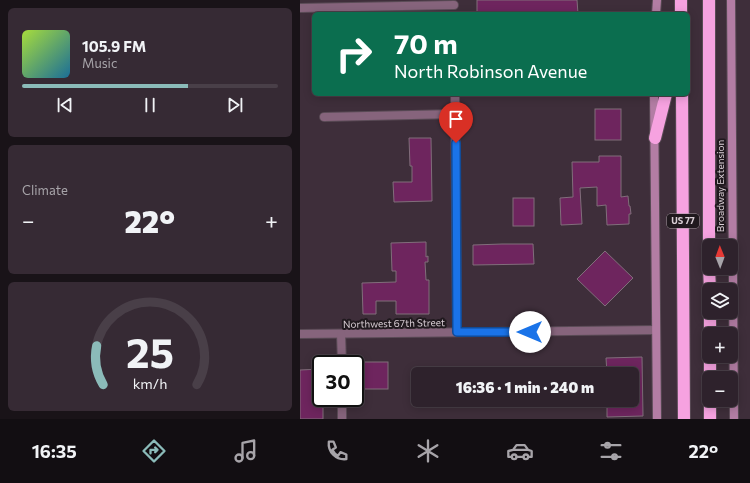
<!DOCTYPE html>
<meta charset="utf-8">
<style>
body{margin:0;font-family:Commissioner,sans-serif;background:#362a34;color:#f1f3f6;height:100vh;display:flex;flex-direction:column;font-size:15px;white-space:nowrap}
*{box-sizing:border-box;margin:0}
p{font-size:13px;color:#a7a4a9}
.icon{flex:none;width:22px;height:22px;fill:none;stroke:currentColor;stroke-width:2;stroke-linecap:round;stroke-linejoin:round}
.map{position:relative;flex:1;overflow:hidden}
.details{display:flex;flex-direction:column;gap:8px;padding:8px;background:#191318;width:300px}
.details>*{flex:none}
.hud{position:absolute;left:12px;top:12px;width:378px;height:84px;border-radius:6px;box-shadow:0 2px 10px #0003,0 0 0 1px #493f48;background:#0b6e4f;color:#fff;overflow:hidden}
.needle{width:26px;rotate:359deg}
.fabs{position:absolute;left:402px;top:239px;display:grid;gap:8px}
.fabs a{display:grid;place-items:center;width:36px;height:36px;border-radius:6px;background:#2e222c;box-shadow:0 2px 10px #0003,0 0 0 1px #493f48;font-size:20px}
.speed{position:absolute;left:12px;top:355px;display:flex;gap:8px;font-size:20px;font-weight:700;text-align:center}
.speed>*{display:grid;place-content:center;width:52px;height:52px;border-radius:50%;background:#2e222c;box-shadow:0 2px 10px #0003,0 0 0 1px #493f48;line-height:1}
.speed .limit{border:2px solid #111;border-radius:6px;background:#fff;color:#111}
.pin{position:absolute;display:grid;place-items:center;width:34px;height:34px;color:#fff;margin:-41px -17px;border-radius:50% 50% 50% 0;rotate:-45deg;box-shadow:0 0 4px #0007}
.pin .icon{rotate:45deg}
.me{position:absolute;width:44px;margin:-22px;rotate:270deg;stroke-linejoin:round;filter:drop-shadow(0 0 3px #0008)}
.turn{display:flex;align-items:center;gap:14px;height:84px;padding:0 16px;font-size:18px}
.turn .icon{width:52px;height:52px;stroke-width:2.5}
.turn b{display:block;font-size:28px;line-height:34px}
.big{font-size:30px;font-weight:800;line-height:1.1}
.details .tile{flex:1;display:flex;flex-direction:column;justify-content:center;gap:6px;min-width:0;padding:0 14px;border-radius:6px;background:#362a34}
.details .dial{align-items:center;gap:0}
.dial svg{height:104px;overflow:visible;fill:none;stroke:#493f48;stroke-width:7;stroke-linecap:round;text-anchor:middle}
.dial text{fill:#f1f3f6;stroke:none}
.song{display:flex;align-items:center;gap:12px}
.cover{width:48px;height:48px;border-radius:6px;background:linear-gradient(135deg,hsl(80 70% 55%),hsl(200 70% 35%))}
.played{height:4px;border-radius:2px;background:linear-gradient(90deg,#8bbbb9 65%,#493f48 65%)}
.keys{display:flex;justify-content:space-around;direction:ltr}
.heat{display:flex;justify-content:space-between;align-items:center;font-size:22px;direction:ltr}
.trip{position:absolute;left:111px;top:367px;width:228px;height:40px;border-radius:6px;background:#2e222c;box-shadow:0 2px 10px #0003,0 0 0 1px #493f48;font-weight:800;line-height:40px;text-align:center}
.dock{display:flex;height:64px;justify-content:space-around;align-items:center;background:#120e12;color:#a7a4a9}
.dock .icon{width:28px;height:28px}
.dock .active{color:#8bbbb9}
.dock b{font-size:18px;color:#f1f3f6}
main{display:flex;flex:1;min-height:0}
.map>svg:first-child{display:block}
.building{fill:#6e255e;stroke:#816e7b}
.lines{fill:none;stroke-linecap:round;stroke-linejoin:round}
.minor-casing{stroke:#5a4b56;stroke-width:10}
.secondary-casing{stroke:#5a4b56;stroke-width:10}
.motorway-casing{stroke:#5a4b56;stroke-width:14}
.minor{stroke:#86647c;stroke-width:8}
.secondary{stroke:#b37da4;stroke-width:8}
.motorway{stroke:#f6a2e0;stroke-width:12}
.route-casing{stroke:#114b97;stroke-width:10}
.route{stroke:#1a73e8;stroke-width:7}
.labels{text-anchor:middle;stroke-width:4;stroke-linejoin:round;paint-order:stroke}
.shield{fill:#20191e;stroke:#a2989e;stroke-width:1}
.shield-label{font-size:9px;font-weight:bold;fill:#d9ced5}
.street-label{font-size:10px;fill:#d9ced5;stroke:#20191e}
</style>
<main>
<section class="details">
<div class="tile">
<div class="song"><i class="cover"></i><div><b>105.9 FM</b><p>Music</p></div></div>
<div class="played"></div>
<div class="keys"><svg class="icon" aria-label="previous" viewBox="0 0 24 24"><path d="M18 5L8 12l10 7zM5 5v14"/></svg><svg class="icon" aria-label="pause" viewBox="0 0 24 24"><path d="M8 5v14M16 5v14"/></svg><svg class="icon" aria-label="next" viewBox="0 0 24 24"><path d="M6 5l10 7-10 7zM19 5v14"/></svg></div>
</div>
<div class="tile"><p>Climate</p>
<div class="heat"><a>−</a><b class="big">22°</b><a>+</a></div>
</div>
<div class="tile dial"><svg viewBox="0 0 100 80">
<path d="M14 69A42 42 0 1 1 86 69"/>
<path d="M14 69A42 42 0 0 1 9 39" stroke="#8bbbb9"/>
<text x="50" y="56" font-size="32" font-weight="700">25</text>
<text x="50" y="72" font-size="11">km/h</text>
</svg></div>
</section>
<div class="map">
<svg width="450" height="419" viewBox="0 0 450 419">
<rect width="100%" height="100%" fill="#3e2e3a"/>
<g class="building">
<path d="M177 0H277L278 14H177Z"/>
<rect x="295" y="109" width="26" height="31"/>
<path d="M109 138H131L132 201 94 202 93 182H112V166H110Z"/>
<path d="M299 156H321V197L328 196 329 206H330L331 214H329V224L307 225 306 205 297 206V187L280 188 282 224 261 225 260 198 273 197 272 162H299Z"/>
<rect x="213" y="198" width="21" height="28"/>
<path d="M126 242V257L128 256V262H125L126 280H129V314H96V301H76V314H63L62 283 96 282V271H92L91 243Z"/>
<path d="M202 244H233L234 264 173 265V245Z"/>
<path d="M305 251 333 278 305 306 277 279Z"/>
<path d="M342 357 343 416 307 417V400H332V374H307L306 358Z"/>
<rect x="56" y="362" width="32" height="27"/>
<path d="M21 369V398H23V419H0V370Z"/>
</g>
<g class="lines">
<defs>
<g id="minor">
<path d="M0 8 154 5"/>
<path d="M155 94 157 332"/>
<path d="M24 117 155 114"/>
<path d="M0 334 356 330"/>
<path d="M41 334 42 364"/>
<path d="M42 398V419"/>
</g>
<g id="secondary">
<path d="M431 0 434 419"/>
<path d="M356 14 357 0"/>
<path d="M354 94 357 419"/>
</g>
<g id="motorway">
<path d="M381 0V14"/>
<path d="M409 0V246"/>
<path d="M382 94 384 419"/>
<path d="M355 138 366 94"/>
<path d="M409 268 410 290"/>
<path d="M410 312V334"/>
<path d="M410 356V378"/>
<path d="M410 400V419"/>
</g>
</defs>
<use href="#minor" class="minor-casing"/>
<use href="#secondary" class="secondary-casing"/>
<use href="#motorway" class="motorway-casing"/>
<use href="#minor" class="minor"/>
<use href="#secondary" class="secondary"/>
<use href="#motorway" class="motorway"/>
</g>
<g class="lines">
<defs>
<path id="route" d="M156 143 157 332H230"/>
</defs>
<use href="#route" class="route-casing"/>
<use href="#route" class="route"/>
</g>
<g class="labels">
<rect class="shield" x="367" y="214" width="32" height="14" rx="3"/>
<g class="shield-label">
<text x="383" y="224">US 77</text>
</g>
<g class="street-label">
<text transform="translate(420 186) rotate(-90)" y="4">Broadway Extension</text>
<text transform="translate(94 323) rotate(-1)" y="4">Northwest 67th Street</text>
</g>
</g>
</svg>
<div class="fabs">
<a><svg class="needle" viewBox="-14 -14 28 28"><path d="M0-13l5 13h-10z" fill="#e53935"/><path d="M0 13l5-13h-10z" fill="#a7a4a9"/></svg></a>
<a><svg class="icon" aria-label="layers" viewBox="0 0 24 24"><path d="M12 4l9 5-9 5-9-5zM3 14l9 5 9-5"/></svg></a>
<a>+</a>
<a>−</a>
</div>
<div class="speed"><div class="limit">30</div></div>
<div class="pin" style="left:156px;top:143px;background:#d93025"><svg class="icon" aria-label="arrive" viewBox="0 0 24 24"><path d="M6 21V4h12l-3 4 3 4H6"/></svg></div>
<svg class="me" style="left:230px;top:332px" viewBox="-20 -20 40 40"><circle r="19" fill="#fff"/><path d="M0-13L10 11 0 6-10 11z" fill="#1a73e8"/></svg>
<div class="trip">16:36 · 1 min · 240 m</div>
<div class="hud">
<div class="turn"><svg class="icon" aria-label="right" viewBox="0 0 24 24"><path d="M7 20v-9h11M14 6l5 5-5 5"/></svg><div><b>70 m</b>North Robinson Avenue</div></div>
</div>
</div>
</main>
<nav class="dock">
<b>16:35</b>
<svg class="icon active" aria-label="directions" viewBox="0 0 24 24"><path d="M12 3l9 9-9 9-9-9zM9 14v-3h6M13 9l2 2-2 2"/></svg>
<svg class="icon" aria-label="music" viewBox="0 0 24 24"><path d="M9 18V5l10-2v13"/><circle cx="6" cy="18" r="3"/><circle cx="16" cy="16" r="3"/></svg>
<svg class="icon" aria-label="phone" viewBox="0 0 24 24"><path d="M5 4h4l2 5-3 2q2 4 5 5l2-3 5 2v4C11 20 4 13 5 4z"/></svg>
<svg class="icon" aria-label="climate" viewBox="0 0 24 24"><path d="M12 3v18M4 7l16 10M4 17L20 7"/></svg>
<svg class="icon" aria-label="car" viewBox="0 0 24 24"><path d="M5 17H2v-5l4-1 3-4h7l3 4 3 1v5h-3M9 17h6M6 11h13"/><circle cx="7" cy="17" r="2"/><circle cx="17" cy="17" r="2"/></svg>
<svg class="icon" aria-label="filters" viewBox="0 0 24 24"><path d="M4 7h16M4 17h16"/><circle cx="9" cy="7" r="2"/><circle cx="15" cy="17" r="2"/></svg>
<b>22°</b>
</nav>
